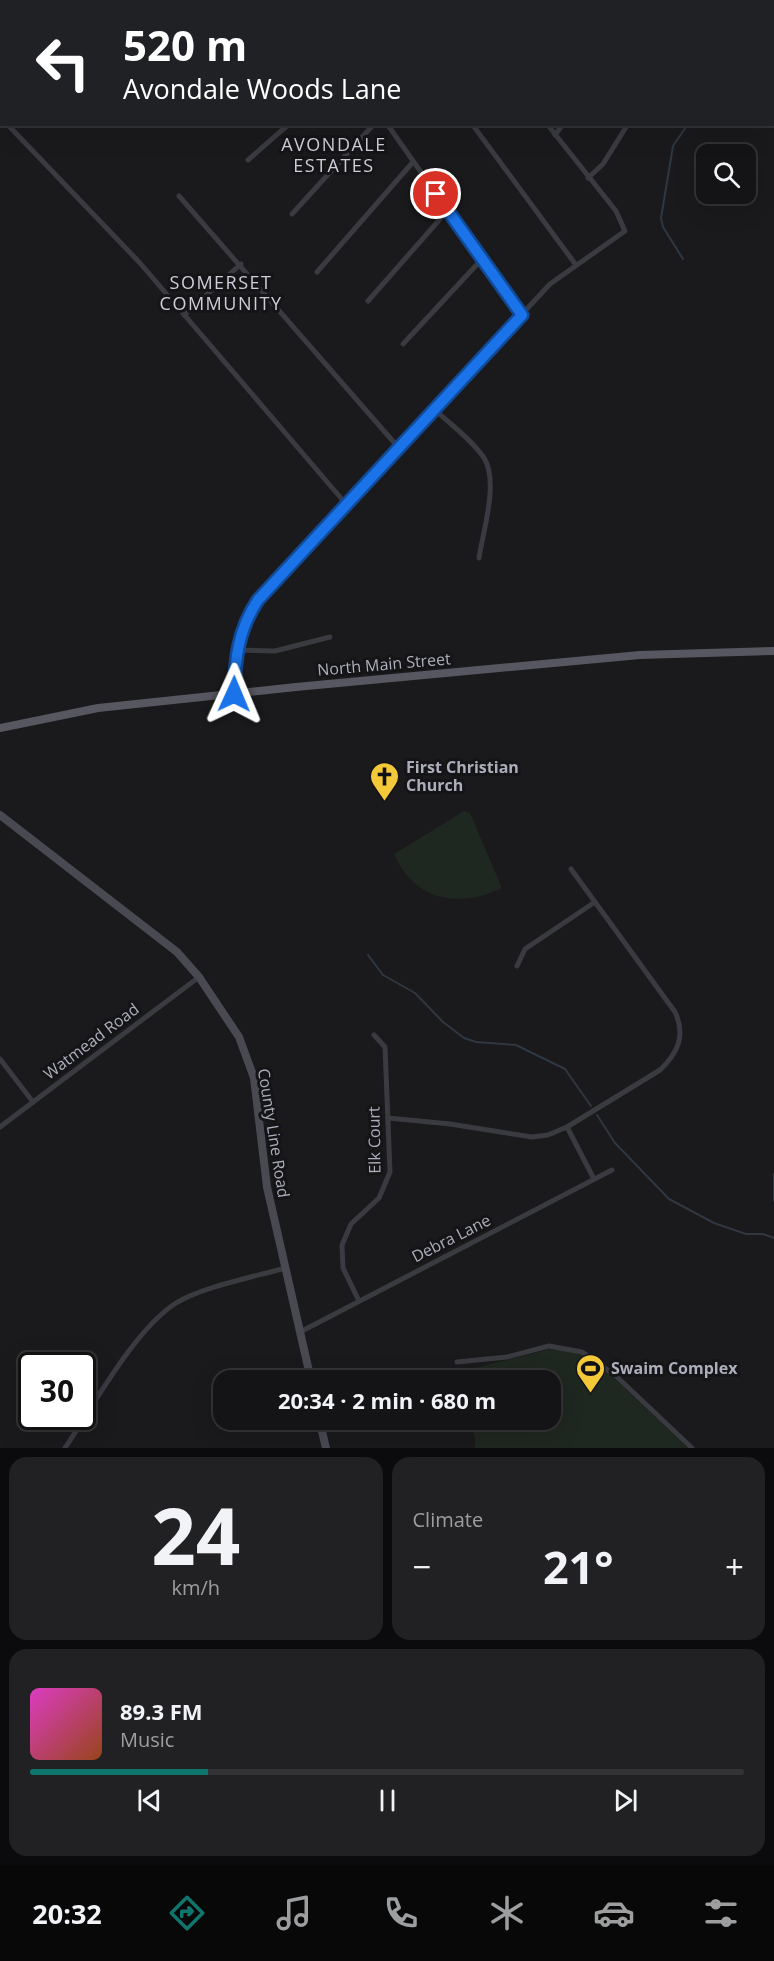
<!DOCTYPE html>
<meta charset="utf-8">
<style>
body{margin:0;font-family:"Open Sans",sans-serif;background:#212022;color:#f1f3f6;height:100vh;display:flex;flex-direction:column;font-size:22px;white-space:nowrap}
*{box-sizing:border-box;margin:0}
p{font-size:20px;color:#9d9ea0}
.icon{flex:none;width:33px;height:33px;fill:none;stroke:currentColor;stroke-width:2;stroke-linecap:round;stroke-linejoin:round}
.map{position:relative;height:1448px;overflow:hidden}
.panel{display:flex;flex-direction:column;gap:9px;padding:9px;background:#0b0a0c;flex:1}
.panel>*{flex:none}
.guide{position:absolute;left:0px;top:0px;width:774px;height:126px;box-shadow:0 6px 24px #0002,0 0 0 2px #333234;background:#202124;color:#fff;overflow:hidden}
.fabs{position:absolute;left:696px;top:144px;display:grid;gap:12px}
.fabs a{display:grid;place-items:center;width:60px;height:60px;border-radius:12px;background:#141315;box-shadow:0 6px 24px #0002,0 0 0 2px #333234;font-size:30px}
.speed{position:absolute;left:18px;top:1352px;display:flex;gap:12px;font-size:30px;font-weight:700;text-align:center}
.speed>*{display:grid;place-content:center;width:78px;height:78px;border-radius:50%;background:#141315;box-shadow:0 6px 24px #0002,0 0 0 2px #333234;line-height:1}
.speed .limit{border:3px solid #111;border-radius:9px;background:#fff;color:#111}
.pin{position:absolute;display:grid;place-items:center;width:51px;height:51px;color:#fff;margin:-26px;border:3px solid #fff;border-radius:50%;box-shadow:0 2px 6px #0007}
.me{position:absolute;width:66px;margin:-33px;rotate:1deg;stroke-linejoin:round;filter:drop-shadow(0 0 4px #0008)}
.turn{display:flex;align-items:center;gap:21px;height:126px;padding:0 24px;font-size:27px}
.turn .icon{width:78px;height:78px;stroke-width:2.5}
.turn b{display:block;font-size:42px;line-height:51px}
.big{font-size:45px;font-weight:700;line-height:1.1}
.panel .widget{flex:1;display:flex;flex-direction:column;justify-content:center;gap:9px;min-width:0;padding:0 21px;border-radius:18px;background:#212022}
.panel .dial{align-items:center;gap:0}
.dial b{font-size:78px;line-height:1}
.song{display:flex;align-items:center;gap:18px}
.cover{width:72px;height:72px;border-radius:9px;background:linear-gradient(135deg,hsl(310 70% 55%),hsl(20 70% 35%))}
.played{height:6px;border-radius:3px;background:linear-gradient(90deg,#0f766e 25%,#333234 25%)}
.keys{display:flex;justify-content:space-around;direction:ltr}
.heat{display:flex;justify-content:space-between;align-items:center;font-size:33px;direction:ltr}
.panel .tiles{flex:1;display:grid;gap:9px;grid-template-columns:1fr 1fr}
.widget:last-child{grid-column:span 2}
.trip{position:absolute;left:213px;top:1370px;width:348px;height:60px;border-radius:18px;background:#141315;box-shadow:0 6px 24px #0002,0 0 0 2px #333234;font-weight:700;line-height:60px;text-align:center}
.menu{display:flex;height:96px;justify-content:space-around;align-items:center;background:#080808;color:#9d9ea0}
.menu .icon{width:42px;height:42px}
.menu .on{color:#0f766e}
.menu b{font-size:27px;color:#f1f3f6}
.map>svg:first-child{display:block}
.green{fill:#1f2721}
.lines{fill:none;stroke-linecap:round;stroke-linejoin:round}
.stream{stroke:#2f3740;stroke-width:2}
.street{stroke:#3a3b41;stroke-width:5}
.secondary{stroke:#484951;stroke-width:8}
.primary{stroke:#565760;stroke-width:8}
.route-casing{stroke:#114b97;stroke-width:15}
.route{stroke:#1a73e8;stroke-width:10}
.labels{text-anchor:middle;stroke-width:6;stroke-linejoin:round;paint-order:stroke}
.street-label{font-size:16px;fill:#acafbb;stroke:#151417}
.poi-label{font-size:16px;font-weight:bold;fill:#acafbb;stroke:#151417;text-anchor:start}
.neighbourhood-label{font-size:18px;letter-spacing:1.5px;fill:#cdced7;stroke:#151417}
</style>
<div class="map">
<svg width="774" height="1448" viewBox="0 0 774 1448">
<rect width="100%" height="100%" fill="#1a191c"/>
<g class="green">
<path d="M464 811 470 813 502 888C459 909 414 901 394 854Z"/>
<path d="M551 1349 575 1351 600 1365 688 1448H475V1438L469 1419H550V1380H457L455 1373Z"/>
</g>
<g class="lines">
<g class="stream">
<path d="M745 2 746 0"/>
<path d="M683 259 663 227 661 218 673 146 688 124"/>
<path d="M368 955 383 975 415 993 443 1022 464 1038 476 1042 516 1045 565 1069 591 1106"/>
<path d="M597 1115 615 1143 669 1199 714 1223 746 1234H763L774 1238"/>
<path d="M774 1174V1201"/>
</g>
<g class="street">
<path d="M293 0 294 2"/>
<path d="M381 0 382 2"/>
<path d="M455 0 456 2"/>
<path d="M198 2 200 0"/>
<path d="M274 2 276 0"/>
<path d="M552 2 553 0"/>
<path d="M627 2 628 0"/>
<path d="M693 2V0"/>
<path d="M7 124 140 263 346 504"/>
<path d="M387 124 522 315"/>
<path d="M472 124 576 265"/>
<path d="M555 135 563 124"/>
<path d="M248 160 289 124"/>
<path d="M588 178 603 164 628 124"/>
<path d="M179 196 398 447"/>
<path d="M292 214 374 124"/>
<path d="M317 272 413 162"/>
<path d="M368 301 448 210"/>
<path d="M184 315 241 264"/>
<path d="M403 344 482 259"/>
<path d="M434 409C450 424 472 440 484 458 499 481 483 532 479 558"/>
<path d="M236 650 275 651 330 637"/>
<path d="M234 694C235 648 240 624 269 587L550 284 625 231 616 211 547 124"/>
<path d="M571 869 675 1012C686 1035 678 1053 660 1070L567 1127 594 1179"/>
<path d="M517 966 525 949 595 902"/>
<path d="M0 1059 33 1102"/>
<path d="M388 1118 450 1124 532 1137 548 1135 567 1127"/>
<path d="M0 1127 199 977"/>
<path d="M359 1301 343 1268 342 1245 351 1224 379 1198 390 1172 385 1047 374 1035"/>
<path d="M302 1331 612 1170"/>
<path d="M457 1362 507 1357 549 1346 582 1352 616 1376 692 1448"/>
<path d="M65 1448C93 1406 135 1329 176 1303 202 1287 254 1277 285 1268"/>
</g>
<g class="secondary">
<path d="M0 815 177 952 199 977 239 1037 254 1078 267 1187 311 1380"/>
<path d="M319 1419 326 1448"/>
</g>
<path class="primary" d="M0 728 98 708 296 687 640 655 774 651"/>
</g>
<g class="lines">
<defs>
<path id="route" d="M234 694C235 659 238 630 258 600L522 315 436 194"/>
</defs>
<use href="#route" class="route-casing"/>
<use href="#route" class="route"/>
</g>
<defs>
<symbol id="church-pin" viewBox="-11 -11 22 30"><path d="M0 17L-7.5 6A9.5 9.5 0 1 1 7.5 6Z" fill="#f3c93a" stroke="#151417"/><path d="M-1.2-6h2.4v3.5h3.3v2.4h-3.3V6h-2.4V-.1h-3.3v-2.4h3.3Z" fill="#111"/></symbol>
<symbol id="stadium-pin" viewBox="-11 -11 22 30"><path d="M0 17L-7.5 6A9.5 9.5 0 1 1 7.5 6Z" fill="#f3c93a" stroke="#151417"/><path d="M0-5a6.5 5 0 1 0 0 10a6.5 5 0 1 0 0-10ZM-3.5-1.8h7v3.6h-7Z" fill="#111"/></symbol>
</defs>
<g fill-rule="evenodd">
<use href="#church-pin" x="368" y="760" width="33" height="45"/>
<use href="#stadium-pin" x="574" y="1352" width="33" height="45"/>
</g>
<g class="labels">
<g class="street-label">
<text transform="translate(384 664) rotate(-5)" y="6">North Main Street</text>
<text transform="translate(91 1041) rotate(-37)" y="6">Watmead Road</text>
<text transform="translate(274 1133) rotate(81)" y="6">County Line Road</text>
<text transform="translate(374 1140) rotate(-91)" y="6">Elk Court</text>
<text transform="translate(451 1238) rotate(-27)" y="6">Debra Lane</text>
</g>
<g class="poi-label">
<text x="406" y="773">First Christian<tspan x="406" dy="18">Church</tspan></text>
<text x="611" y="1374">Swaim Complex</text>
</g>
<g class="neighbourhood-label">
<text x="334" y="151">AVONDALE<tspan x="334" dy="21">ESTATES</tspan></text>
<text x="221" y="289">SOMERSET<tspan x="221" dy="21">COMMUNITY</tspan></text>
</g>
</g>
</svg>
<div class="fabs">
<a><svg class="icon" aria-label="search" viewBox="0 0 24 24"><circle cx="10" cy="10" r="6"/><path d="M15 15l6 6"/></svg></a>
</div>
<div class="speed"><div class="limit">30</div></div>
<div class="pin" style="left:436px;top:194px;background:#d93025"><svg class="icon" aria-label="arrive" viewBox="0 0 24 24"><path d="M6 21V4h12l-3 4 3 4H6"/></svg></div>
<svg class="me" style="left:234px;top:694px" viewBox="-20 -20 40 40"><path d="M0-17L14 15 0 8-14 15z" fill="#1a73e8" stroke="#fff" stroke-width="4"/></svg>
<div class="trip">20:34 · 2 min · 680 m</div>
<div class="guide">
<div class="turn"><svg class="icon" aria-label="left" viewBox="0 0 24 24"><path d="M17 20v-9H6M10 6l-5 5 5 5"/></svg><div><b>520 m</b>Avondale Woods Lane</div></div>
</div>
</div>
<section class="panel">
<div class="tiles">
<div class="widget dial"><b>24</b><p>km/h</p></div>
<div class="widget"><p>Climate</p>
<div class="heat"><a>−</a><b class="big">21°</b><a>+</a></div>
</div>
<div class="widget">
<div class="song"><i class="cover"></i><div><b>89.3 FM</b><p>Music</p></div></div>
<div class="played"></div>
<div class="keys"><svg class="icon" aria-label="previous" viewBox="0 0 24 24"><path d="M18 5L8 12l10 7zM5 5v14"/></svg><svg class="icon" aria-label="pause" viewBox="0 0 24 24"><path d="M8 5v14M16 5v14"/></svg><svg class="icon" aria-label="next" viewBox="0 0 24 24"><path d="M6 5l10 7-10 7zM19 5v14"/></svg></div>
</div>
</div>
</section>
<nav class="menu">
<b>20:32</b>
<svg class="icon on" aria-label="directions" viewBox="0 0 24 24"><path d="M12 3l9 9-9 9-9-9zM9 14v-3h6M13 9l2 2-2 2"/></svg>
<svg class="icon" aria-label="music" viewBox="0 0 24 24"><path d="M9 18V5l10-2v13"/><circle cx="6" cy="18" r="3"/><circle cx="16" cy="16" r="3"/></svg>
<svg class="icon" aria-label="phone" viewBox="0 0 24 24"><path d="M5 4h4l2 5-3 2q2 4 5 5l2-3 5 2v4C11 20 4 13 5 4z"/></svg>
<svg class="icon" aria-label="climate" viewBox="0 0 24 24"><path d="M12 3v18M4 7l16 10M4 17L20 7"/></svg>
<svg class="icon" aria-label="car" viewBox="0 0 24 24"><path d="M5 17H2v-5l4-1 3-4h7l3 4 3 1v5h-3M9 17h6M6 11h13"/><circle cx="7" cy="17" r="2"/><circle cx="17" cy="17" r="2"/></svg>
<svg class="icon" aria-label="filters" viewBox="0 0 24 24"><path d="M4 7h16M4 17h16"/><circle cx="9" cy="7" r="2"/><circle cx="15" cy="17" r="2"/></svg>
</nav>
